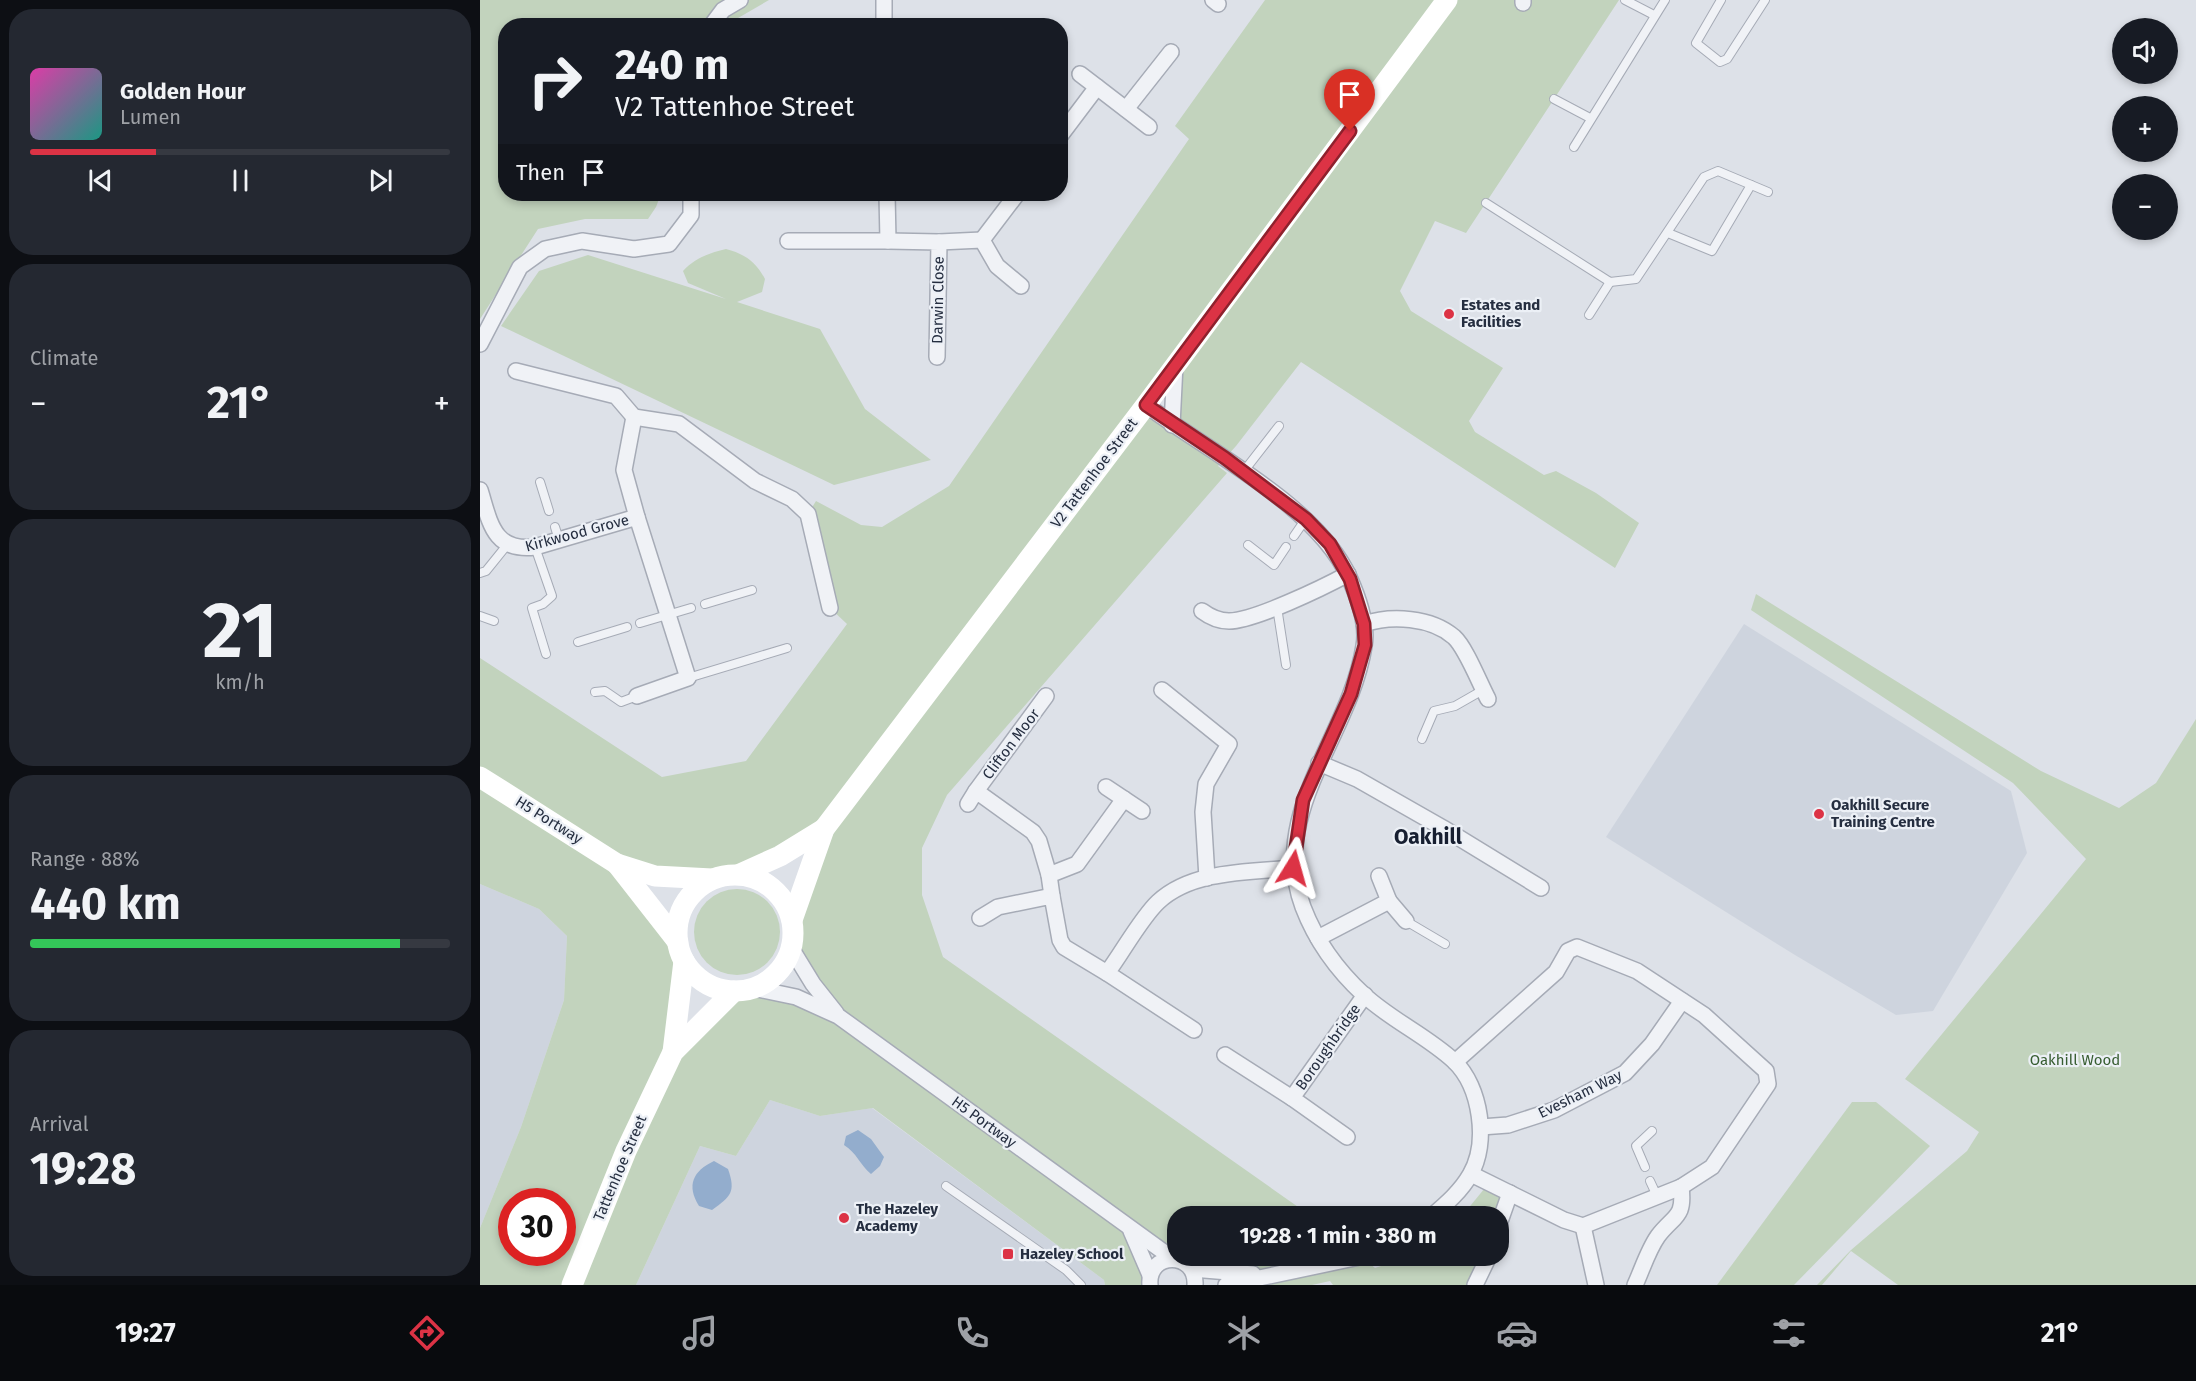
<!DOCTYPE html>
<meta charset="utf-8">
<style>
body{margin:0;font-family:"Fira Sans",sans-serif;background:#242831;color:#f1f3f6;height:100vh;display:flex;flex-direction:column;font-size:22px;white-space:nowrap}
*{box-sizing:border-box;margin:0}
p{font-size:20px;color:#9ea1a6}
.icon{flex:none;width:33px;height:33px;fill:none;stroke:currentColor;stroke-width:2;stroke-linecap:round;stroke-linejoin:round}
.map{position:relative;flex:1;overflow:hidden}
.side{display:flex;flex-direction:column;gap:9px;padding:9px;background:#0d0f14;width:480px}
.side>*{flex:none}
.banner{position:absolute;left:18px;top:18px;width:570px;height:183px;border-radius:24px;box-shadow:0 3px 9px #0003;background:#171b24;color:#f1f3f6;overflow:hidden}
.controls{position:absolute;left:1632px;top:18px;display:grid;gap:12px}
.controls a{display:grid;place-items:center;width:66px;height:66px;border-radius:50%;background:#171b24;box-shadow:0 3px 9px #0003;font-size:30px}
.speed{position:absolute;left:18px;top:1188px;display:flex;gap:12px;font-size:30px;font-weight:700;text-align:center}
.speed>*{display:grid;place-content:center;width:78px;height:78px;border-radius:50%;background:#171b24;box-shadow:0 3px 9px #0003;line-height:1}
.speed .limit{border:9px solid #d22;background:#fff;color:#111}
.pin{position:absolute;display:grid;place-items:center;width:51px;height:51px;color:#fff;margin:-62px -26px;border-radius:50% 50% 50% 0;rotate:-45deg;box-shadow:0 0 6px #0007}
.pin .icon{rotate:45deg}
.me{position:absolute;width:66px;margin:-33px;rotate:8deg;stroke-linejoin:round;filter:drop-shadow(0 0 4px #0008)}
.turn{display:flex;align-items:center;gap:21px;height:126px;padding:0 18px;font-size:27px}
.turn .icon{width:78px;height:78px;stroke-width:2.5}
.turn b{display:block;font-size:42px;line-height:51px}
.then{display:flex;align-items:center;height:57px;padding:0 18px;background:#0003;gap:12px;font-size:22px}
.big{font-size:45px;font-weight:700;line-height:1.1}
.side .widget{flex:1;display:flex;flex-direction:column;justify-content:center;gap:9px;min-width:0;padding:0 21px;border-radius:24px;background:#242831}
.side .dial{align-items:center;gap:0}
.dial b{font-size:78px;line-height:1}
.song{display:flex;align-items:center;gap:18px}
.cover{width:72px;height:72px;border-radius:9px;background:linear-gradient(135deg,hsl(320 70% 55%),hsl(170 70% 35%))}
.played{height:6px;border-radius:3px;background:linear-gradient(90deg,#dc3345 30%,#363941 30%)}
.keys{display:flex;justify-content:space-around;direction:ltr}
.heat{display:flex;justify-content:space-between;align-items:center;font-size:33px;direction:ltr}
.charge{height:9px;border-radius:4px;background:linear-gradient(90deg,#34c759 88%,#363941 0)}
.trip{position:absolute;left:687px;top:1206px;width:342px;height:60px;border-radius:24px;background:#171b24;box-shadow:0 3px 9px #0003;font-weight:700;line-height:60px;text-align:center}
.dock{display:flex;height:96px;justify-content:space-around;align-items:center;background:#090b0e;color:#9ea1a6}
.dock .icon{width:42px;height:42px}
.dock .on{color:#dc3345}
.dock b{font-size:27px;color:#f1f3f6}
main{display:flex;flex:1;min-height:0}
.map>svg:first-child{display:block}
.built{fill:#ced4de}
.green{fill:#c2d3bd;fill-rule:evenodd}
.water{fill:#93adcd}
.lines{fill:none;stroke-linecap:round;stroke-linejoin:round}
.lane-casing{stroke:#a6abb6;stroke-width:10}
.street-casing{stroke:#a6abb6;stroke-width:18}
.lane{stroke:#f0f2f6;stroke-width:8}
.street{stroke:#f0f2f6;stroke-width:15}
.secondary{stroke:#fff;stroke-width:21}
.route-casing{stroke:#8f212d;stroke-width:15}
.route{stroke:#dc3345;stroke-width:10}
.poi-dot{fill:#dc3345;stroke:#ecf0f6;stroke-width:2}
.labels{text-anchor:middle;stroke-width:4.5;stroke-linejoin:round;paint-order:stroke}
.street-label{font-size:15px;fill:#252e40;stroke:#ecf0f6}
.poi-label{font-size:15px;font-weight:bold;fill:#252e40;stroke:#ecf0f6;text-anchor:start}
.park-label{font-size:15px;fill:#375d31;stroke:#ecf0f6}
.district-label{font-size:21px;font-weight:bold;fill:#171f31;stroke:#ecf0f6}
</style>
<main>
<section class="side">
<div class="widget">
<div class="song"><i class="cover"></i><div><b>Golden Hour</b><p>Lumen</p></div></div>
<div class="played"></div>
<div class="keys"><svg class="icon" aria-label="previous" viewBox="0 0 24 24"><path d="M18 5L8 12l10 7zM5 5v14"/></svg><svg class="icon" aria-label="pause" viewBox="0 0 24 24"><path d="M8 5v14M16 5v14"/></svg><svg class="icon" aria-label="next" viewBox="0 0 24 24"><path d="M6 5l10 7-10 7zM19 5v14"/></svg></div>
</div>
<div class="widget"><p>Climate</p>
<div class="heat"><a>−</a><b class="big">21°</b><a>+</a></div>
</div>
<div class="widget dial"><b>21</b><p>km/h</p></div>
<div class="widget"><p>Range · 88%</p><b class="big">440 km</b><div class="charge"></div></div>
<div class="widget"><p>Arrival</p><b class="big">19:28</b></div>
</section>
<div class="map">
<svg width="1716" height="1285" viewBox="0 0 1716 1285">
<rect width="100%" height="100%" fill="#dde1e8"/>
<g class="built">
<path d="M1264 624 1531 791 1547 853 1453 1011 1416 1015 1315 955 1126 837Z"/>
<path d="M0 884 59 909 87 936 84 1000 41 1127 0 1228Z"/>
<path d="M290 1100 340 1116 392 1108 624 1280 625 1285H156L220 1146 256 1156Z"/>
</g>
<g class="green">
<path d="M0 0H289L246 25 26 26V194H181L176 207 168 219H105L58 229 0 319Z"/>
<path d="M785 0H1139L986 233 955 221 920 291 931 311 1023 368 989 421 995 432 1064 475 1076 471 1116 493 1159 523 1135 568 821 362 756 446 738 466 747 473 467 795 442 848V895L463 957 831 1216H698V1256H881L895 1268 931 1256H1009L995 1285H853L850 1281 832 1285H746L786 1276 712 1269 652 1230 670 1285H625L624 1280 393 1108 340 1116 290 1100 256 1156 220 1146 156 1285H0V1228L41 1127 84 1000 87 936 59 909 0 884V658L182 777 266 761 367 624 350 608 328 514 336 501 381 525 402 527 469 486 709 139 695 126ZM695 367 692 424 666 405ZM344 831 312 920 311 948 356 1015 273 988 254 991 199 1054 204 961 189 945 139 864 232 879 260 874ZM32 1202H82V1252H32Z"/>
<path d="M246 249C265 254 276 262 285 279L282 292 257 302 340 329 385 409 451 460 354 485 21 326 59 271 108 255 246 299 208 283 203 271C215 258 229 253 246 249Z"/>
<path d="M1276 594 1561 771 1639 808 1676 783 1716 719V1285H1418L1371 1251 1342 1285H1337L1371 1250 1487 1151 1499 1132 1425 1079 1606 859 1533 783 1271 610Z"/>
<circle cx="257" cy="932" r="43"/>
<path d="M1372 1102H1396L1450 1146 1314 1285H1237Z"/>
<path d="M1009 1183 1030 1193 1018 1216H982Z"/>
</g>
<g class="water">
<path d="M378 1130 391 1139 404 1157 400 1166 391 1174C380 1165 377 1153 364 1145L366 1136Z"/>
<path d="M234 1161 248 1169C256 1192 251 1196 232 1210L219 1206C206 1185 213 1171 234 1161Z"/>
</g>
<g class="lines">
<defs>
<g id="lane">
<path d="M1145 0 1174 15"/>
<path d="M1241 0 1216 43 1240 62 1247 59 1285 0"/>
<path d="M1074 99 1110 118"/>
<path d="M1094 147 1185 0"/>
<path d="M1006 203 1130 282 1156 279 1224 177 1238 171 1288 192"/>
<path d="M1188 233 1232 251 1271 185"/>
<path d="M1109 315 1130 282"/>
<path d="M764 471 799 426"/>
<path d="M60 482 69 511"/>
<path d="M75 527 79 540"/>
<path d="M814 536 825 520"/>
<path d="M768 545 794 565 806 547"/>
<path d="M55 547 72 596 63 604 52 608 66 654"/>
<path d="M0 573 6 571 27 545"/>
<path d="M225 604 272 590"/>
<path d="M797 607 806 665"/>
<path d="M0 616 14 621"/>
<path d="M160 623 211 608"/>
<path d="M98 642 147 627"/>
<path d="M208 678 307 648"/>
<path d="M115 692 125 691 141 702 157 696"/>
<path d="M942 739 954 711 975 706 1003 690"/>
<path d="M926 921 965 944"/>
<path d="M1165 1167 1156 1146 1172 1131"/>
<path d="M1170 1181 1177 1196"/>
<path d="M466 1186 586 1270 601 1285"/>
</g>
<g id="street">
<path d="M404 0V26"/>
<path d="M733 0 738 4"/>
<path d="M1043 0V3"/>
<path d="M231 26 243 10 260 0"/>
<path d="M617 87 669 127"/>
<path d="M646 109 691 52"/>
<path d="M580 136 617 87 600 74"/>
<path d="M502 240 537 194"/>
<path d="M308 241H408L407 194"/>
<path d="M408 241 459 242 457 357"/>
<path d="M459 242 502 240 517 266 541 286"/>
<path d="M0 344 40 267 65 249 102 241 154 249 189 244 211 215V194"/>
<path d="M36 371 136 396 154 417 199 424 275 481 312 499 328 514 350 608"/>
<path d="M666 405C729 452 836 505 869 577 878 597 888 625 884 646 870 736 788 812 823 907 836 941 858 971 884 995 911 1020 947 1036 974 1061 1001 1087 1009 1143 990 1175 981 1191 966 1204 952 1216"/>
<path d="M154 417 144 470 157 517"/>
<path d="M692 425 695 365"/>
<path d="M0 490C10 522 13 552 55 547L157 517 208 678 157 696"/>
<path d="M722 611C730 617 739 621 749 621 774 621 844 587 868 574"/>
<path d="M884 624C911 615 951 617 974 637 986 648 999 682 1008 699"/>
<path d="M682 690 749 744 726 784 723 812 727 878"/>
<path d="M839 763 877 779 963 828 1061 888"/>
<path d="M496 791 566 696"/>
<path d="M644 799 662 811"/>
<path d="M488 804 496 791 553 832 559 841 569 875"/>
<path d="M572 896 569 875 597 864 644 799 626 787"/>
<path d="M909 901 926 921"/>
<path d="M500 918 518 907 572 896 580 940 584 947 627 973"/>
<path d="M838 938 909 901 899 876"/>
<path d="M311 948 333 984 356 1013"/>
<path d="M273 988 316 997 358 1016 692 1258"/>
<path d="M714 1030 627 973C642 953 661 918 678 902 712 870 770 872 813 868"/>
<path d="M745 1055 812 1098"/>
<path d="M975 1062 1076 972 1088 951 1097 947 1157 971 1224 1015 1286 1071 1288 1084 1232 1167 1201 1187 1103 1226 1084 1220 991 1174"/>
<path d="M1001 1127 1028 1125 1074 1110 1145 1073 1172 1044 1202 1001"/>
<path d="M867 1137 812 1098 885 995"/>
<path d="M1103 1226 1116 1285"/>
<path d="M1018 1227 1030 1193"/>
<path d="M651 1231 670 1275"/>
<path d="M712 1269 773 1274"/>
<path d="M670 1285C667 1251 717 1251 715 1285"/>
<path d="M746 1285 884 1256"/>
<path d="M995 1285 1009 1256"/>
<path d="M1155 1285C1162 1270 1168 1250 1178 1236 1194 1215 1205 1218 1201 1187"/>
</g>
</defs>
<use href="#lane" class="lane-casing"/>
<use href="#street" class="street-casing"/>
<use href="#lane" class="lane"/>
<use href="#street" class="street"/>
<g class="secondary">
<path d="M0 777 137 864 175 876 232 879"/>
<path d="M137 864 198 942"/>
<path d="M260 874 300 856 344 829"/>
<circle cx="255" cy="933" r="58"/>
<path d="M312 920 344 829 666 405 967 0"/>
<path d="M193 1052 204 961"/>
<path d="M92 1285 146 1151 193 1052 254 991"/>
</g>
</g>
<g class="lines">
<defs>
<path id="route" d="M813 868 823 800 871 694 885 645 884 624 870 579 850 544 826 519 745 458 666 405 870 131"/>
</defs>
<use href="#route" class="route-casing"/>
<use href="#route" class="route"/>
</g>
<g class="poi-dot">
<circle cx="969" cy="314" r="6"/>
<circle cx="1339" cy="814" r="6"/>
<circle cx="364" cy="1218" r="6"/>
<rect x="522" y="1248" width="12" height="12" rx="3"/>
</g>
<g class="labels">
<g class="street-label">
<text transform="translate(458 300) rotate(-89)" y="5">Darwin Close</text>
<text transform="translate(614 473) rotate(-53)" y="5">V2 Tattenhoe Street</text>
<text transform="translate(97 533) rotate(-15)" y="5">Kirkwood Grove</text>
<text transform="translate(531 744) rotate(-53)" y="5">Clifton Moor</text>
<text transform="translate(69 820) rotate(32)" y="5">H5 Portway</text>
<text transform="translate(848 1047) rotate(-55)" y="5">Boroughbridge</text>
<text transform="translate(1100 1094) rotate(-26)" y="5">Evesham Way</text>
<text transform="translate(504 1122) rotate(36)" y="5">H5 Portway</text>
<text transform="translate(140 1168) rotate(-67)" y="5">Tattenhoe Street</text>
</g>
<g class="poi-label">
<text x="981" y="310">Estates and<tspan x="981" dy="17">Facilities</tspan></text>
<text x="1351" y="810">Oakhill Secure<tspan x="1351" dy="17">Training Centre</tspan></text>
<text x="376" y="1214">The Hazeley<tspan x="376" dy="17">Academy</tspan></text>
<text x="540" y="1259">Hazeley School</text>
</g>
<g class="park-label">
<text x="1595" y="1065">Oakhill Wood</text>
</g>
<g class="district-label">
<text x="948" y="844">Oakhill</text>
</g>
</g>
</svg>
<div class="controls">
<a><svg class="icon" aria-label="sound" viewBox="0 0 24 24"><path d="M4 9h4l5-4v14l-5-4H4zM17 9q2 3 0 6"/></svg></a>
<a>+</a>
<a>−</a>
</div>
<div class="speed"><div class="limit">30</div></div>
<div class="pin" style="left:870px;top:131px;background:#d93025"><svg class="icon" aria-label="arrive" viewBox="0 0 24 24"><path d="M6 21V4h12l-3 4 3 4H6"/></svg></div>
<svg class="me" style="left:813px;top:868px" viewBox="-20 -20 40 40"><path d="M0-17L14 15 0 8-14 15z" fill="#dc3345" stroke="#fff" stroke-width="4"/></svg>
<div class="trip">19:28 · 1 min · 380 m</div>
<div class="banner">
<div class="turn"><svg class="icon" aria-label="right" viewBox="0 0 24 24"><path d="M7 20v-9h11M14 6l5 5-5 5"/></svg><div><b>240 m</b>V2 Tattenhoe Street</div></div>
<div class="then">Then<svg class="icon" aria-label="arrive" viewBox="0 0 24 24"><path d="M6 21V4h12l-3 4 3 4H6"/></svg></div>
</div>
</div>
</main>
<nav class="dock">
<b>19:27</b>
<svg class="icon on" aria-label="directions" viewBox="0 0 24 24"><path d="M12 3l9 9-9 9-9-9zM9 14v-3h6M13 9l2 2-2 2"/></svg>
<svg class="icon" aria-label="music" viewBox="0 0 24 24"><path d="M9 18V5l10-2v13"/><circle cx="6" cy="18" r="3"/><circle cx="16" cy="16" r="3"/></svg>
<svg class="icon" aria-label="phone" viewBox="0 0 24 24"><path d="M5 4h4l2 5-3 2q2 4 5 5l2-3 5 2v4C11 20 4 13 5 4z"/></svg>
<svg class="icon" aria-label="climate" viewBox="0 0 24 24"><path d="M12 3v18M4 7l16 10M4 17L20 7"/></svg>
<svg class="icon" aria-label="car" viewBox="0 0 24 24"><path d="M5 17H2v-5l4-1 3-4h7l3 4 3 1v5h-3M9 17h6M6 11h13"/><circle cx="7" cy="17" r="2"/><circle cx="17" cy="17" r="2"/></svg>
<svg class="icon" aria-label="filters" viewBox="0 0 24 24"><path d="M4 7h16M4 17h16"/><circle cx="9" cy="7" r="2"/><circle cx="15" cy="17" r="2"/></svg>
<b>21°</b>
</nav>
